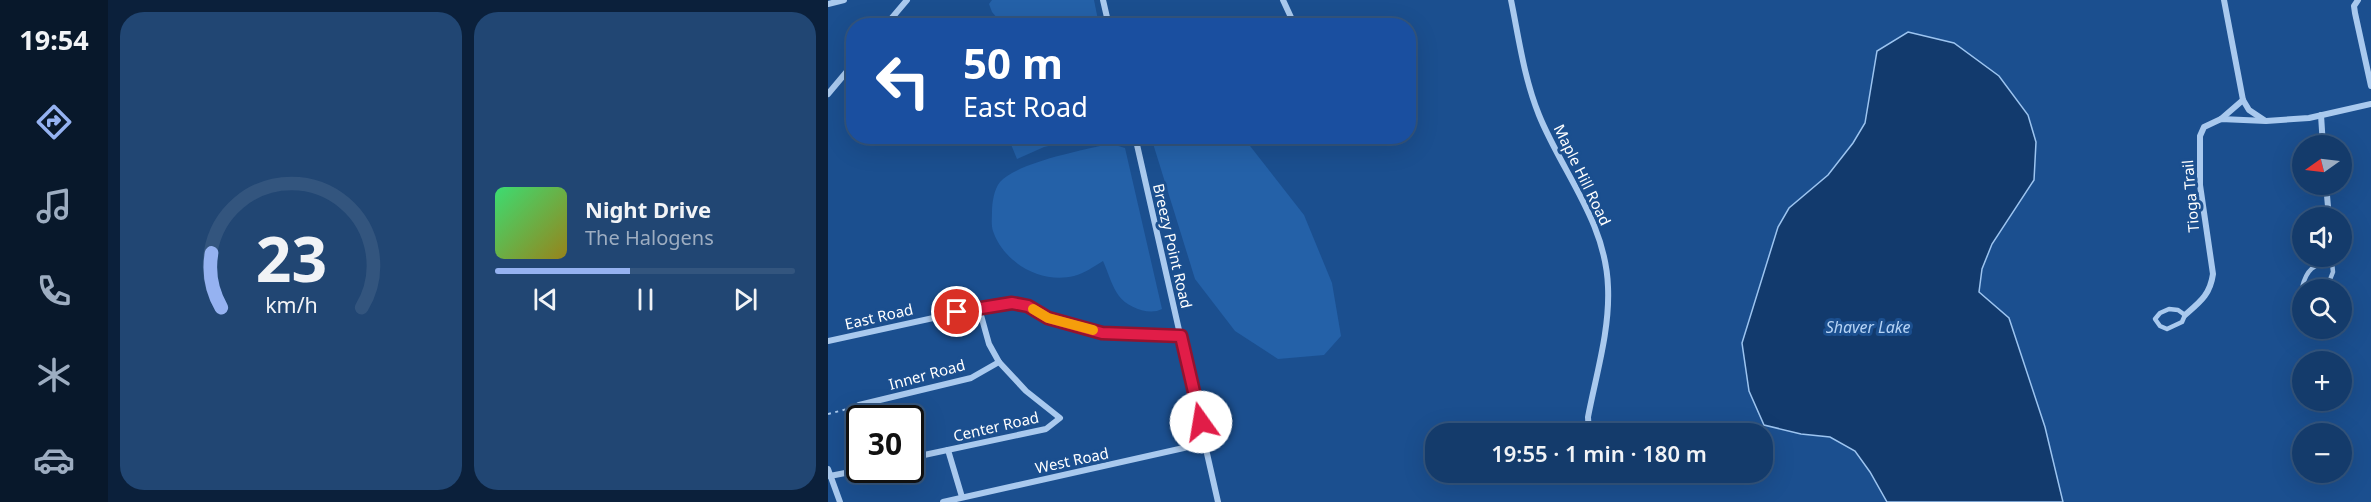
<!DOCTYPE html>
<meta charset="utf-8">
<style>
body{margin:0;font-family:"Noto Sans",sans-serif;background:#214673;color:#f1f3f6;height:100vh;display:flex;flex-direction:column;font-size:22px;white-space:nowrap}
*{box-sizing:border-box;margin:0}
p{font-size:20px;color:#9dadc1}
.icon{flex:none;width:33px;height:33px;fill:none;stroke:currentColor;stroke-width:2;stroke-linecap:round;stroke-linejoin:round}
.map{position:relative;flex:1;overflow:hidden}
.panel{display:flex;flex-direction:column;gap:12px;padding:12px;background:#0b203b;width:720px}
.panel>*{flex:none}
.guide{position:absolute;left:18px;top:18px;width:570px;height:126px;border-radius:24px;box-shadow:0 6px 24px #0002,0 0 0 2px #33557e;background:#1a4fa0;color:#fff;overflow:hidden}
.needle{width:39px;rotate:256deg}
.tools{position:absolute;left:1464px;top:135px;display:grid;gap:12px}
.tools a{display:grid;place-items:center;width:60px;height:60px;border-radius:50%;background:#143b6b;box-shadow:0 6px 24px #0002,0 0 0 2px #33557e;font-size:30px}
.speed{position:absolute;left:18px;top:405px;display:flex;gap:12px;font-size:30px;font-weight:700;text-align:center}
.speed>*{display:grid;place-content:center;width:78px;height:78px;border-radius:50%;background:#143b6b;box-shadow:0 6px 24px #0002,0 0 0 2px #33557e;line-height:1}
.speed .limit{border:3px solid #111;border-radius:9px;background:#fff;color:#111}
.pin{position:absolute;display:grid;place-items:center;width:51px;height:51px;color:#fff;margin:-26px;border:3px solid #fff;border-radius:50%;box-shadow:0 2px 6px #0007}
.me{position:absolute;width:66px;margin:-33px;rotate:347deg;stroke-linejoin:round;filter:drop-shadow(0 0 4px #0008)}
.turn{display:flex;align-items:center;gap:21px;height:126px;padding:0 18px;font-size:27px}
.turn .icon{width:78px;height:78px;stroke-width:2.5}
.turn b{display:block;font-size:42px;line-height:51px}
.panel .card{flex:1;display:flex;flex-direction:column;justify-content:center;gap:9px;min-width:0;padding:0 21px;border-radius:24px;background:#214673}
.panel .dial{align-items:center;gap:0}
.dial svg{height:156px;overflow:visible;fill:none;stroke:#33557e;stroke-width:7;stroke-linecap:round;text-anchor:middle}
.dial text{fill:#f1f3f6;stroke:none}
.song{display:flex;align-items:center;gap:18px}
.cover{width:72px;height:72px;border-radius:9px;background:linear-gradient(135deg,hsl(140 70% 55%),hsl(50 70% 35%))}
.played{height:6px;border-radius:3px;background:linear-gradient(90deg,#95b2f1 45%,#33557e 45%)}
.keys{display:flex;justify-content:space-around;direction:ltr}
.panel .tiles{flex:1;display:grid;gap:12px;grid-template-columns:repeat(2,1fr)}
.trip{position:absolute;left:597px;top:423px;width:348px;height:60px;border-radius:24px;background:#143b6b;box-shadow:0 6px 24px #0002,0 0 0 2px #33557e;font-weight:600;line-height:60px;text-align:center}
main{display:flex;flex:1;min-height:0}
.dock{display:flex;flex-direction:column;width:108px;justify-content:space-around;align-items:center;background:#08182b;color:#9dadc1}
.dock .icon{width:42px;height:42px}
.dock .active{color:#95b2f1}
.dock b{font-size:27px;color:#f1f3f6}
.map>svg:first-child{display:block}
.green{fill:#2461a8}
.water{fill:#123a6d;stroke:#9cc4f0;stroke-width:1.5}
.lines{fill:none;stroke-linecap:round;stroke-linejoin:round}
.path{stroke:#a9c9ee;stroke-width:2;stroke-dasharray:3 4.5;stroke-linecap:butt}
.lane{stroke:#a9c9ee;stroke-width:4.5}
.street{stroke:#a9c9ee;stroke-width:6}
.route-casing{stroke:#92132f;stroke-width:15}
.route{stroke:#e11d48;stroke-width:10}
.slow{stroke:#f59e0b;stroke-width:10}
.labels{text-anchor:middle;stroke-width:6;stroke-linejoin:round;paint-order:stroke}
.street-label{font-size:15px;fill:#fff;stroke:#1b4f8f}
.water-label{font-size:16px;font-style:italic;fill:#b5d3f5;stroke:#1b4f8f}
</style>
<main>
<nav class="dock">
<b>19:54</b>
<svg class="icon active" aria-label="directions" viewBox="0 0 24 24"><path d="M12 3l9 9-9 9-9-9zM9 14v-3h6M13 9l2 2-2 2"/></svg>
<svg class="icon" aria-label="music" viewBox="0 0 24 24"><path d="M9 18V5l10-2v13"/><circle cx="6" cy="18" r="3"/><circle cx="16" cy="16" r="3"/></svg>
<svg class="icon" aria-label="phone" viewBox="0 0 24 24"><path d="M5 4h4l2 5-3 2q2 4 5 5l2-3 5 2v4C11 20 4 13 5 4z"/></svg>
<svg class="icon" aria-label="climate" viewBox="0 0 24 24"><path d="M12 3v18M4 7l16 10M4 17L20 7"/></svg>
<svg class="icon" aria-label="car" viewBox="0 0 24 24"><path d="M5 17H2v-5l4-1 3-4h7l3 4 3 1v5h-3M9 17h6M6 11h13"/><circle cx="7" cy="17" r="2"/><circle cx="17" cy="17" r="2"/></svg>
</nav>
<section class="panel">
<div class="tiles">
<div class="card dial"><svg viewBox="0 0 100 80">
<path d="M14 69A42 42 0 1 1 86 69"/>
<path d="M14 69A42 42 0 0 1 9 41" stroke="#95b2f1"/>
<text x="50" y="56" font-size="32" font-weight="700">23</text>
<text x="50" y="72" font-size="11">km/h</text>
</svg></div>
<div class="card">
<div class="song"><i class="cover"></i><div><b>Night Drive</b><p>The Halogens</p></div></div>
<div class="played"></div>
<div class="keys"><svg class="icon" aria-label="previous" viewBox="0 0 24 24"><path d="M18 5L8 12l10 7zM5 5v14"/></svg><svg class="icon" aria-label="pause" viewBox="0 0 24 24"><path d="M8 5v14M16 5v14"/></svg><svg class="icon" aria-label="next" viewBox="0 0 24 24"><path d="M6 5l10 7-10 7zM19 5v14"/></svg></div>
</div>
</div>
</section>
<div class="map">
<svg width="1543" height="502" viewBox="0 0 1543 502">
<rect width="100%" height="100%" fill="#1b4f8f"/>
<g class="green">
<path d="M164 0H266L271 25H175L164 12 161 4Z"/>
<path d="M183 137V136L261 137 216 147 189 159 182 142Z"/>
<path d="M323 137H415L476 215 504 283 513 336 496 355 450 359 407 331 367 279Z"/>
<path d="M276 145H287L297 148 334 309C321 316 299 307 291 296 284 287 280 272 275 261 265 267 257 273 246 276 213 284 176 263 165 231 163 225 164 218 164 212 164 203 166 189 172 182 189 163 251 151 276 145Z"/>
</g>
<path class="water" d="M1080 32 1126 43 1171 76 1200 115 1208 142 1206 180 1164 244 1154 269 1151 292 1181 318 1217 427 1235 502H1059L1042 472 1027 451 1002 437 973 434 936 425 921 391 914 343 950 227 961 208 1000 175 1025 143 1037 123 1049 51Z"/>
<g class="lines">
<path class="path" d="M0 414 23 408"/>
<g class="lane">
<path d="M1479 290 1474 288C1478 270 1486 263 1504 262L1505 272 1501 282 1489 290"/>
<path d="M1341 309 1350 310 1357 315 1354 322 1339 329 1332 326 1327 319 1332 313Z"/>
</g>
<g class="street">
<path d="M275 0 281 26"/>
<path d="M455 0 467 26"/>
<path d="M683 0C691 39 696 78 711 115 734 172 778 222 780 287 782 330 768 375 760 417L761 434"/>
<path d="M1396 0 1415 100 1421 110 1436 120"/>
<path d="M1530 0 1526 6 1527 13 1543 86"/>
<path d="M0 4 16 0"/>
<path d="M57 26 79 0"/>
<path d="M0 94 26 63"/>
<path d="M1493 115 1495 146"/>
<path d="M1393 119 1415 100"/>
<path d="M307 136 390 502"/>
<path d="M520 136 523 143"/>
<path d="M1498 184 1501 218"/>
<path d="M1504 256V262"/>
<path d="M1357 315C1372 302 1382 295 1385 274L1372 185V136L1376 127 1393 119 1438 121 1481 118 1543 104"/>
<path d="M0 341 151 308 184 303 200 306 220 319 274 332 353 336"/>
<path d="M31 405 143 378 171 362 161 344 151 308"/>
<path d="M120 450 134 497"/>
<path d="M82 458 218 429 232 418 198 391 171 362"/>
<path d="M0 469 12 502"/>
<path d="M2 476 32 470"/>
<path d="M115 502 378 443"/>
</g>
</g>
<g class="lines">
<defs>
<path id="route" d="M129 312 184 303 200 306 220 318 274 333 353 336 373 422"/>
</defs>
<use href="#route" class="route-casing"/>
<use href="#route" class="route"/>
<path class="slow" d="M205 309 220 318 265 330"/>
</g>
<g class="labels">
<g class="street-label">
<text transform="translate(754 175) rotate(64)" y="5">Maple Hill Road</text>
<text transform="translate(1363 196) rotate(-95)" y="5">Tioga Trail</text>
<text transform="translate(344 246) rotate(77)" y="5">Breezy Point Road</text>
<text transform="translate(51 317) rotate(-13)" y="5">East Road</text>
<text transform="translate(99 375) rotate(-15)" y="5">Inner Road</text>
<text transform="translate(168 427) rotate(-13)" y="5">Center Road</text>
<text transform="translate(244 461) rotate(-12)" y="5">West Road</text>
</g>
<g class="water-label">
<text x="1040" y="333">Shaver Lake</text>
</g>
</g>
</svg>
<div class="tools">
<a><svg class="needle" viewBox="-14 -14 28 28"><path d="M0-13l5 13h-10z" fill="#e53935"/><path d="M0 13l5-13h-10z" fill="#9dadc1"/></svg></a>
<a><svg class="icon" aria-label="sound" viewBox="0 0 24 24"><path d="M4 9h4l5-4v14l-5-4H4zM17 9q2 3 0 6"/></svg></a>
<a><svg class="icon" aria-label="search" viewBox="0 0 24 24"><circle cx="10" cy="10" r="6"/><path d="M15 15l6 6"/></svg></a>
<a>+</a>
<a>−</a>
</div>
<div class="speed"><div class="limit">30</div></div>
<div class="pin" style="left:129px;top:312px;background:#d93025"><svg class="icon" aria-label="arrive" viewBox="0 0 24 24"><path d="M6 21V4h12l-3 4 3 4H6"/></svg></div>
<svg class="me" style="left:373px;top:422px" viewBox="-20 -20 40 40"><circle r="19" fill="#fff"/><path d="M0-13L10 11 0 6-10 11z" fill="#e11d48"/></svg>
<div class="trip">19:55 · 1 min · 180 m</div>
<div class="guide">
<div class="turn"><svg class="icon" aria-label="left" viewBox="0 0 24 24"><path d="M17 20v-9H6M10 6l-5 5 5 5"/></svg><div><b>50 m</b>East Road</div></div>
</div>
</div>
</main>
